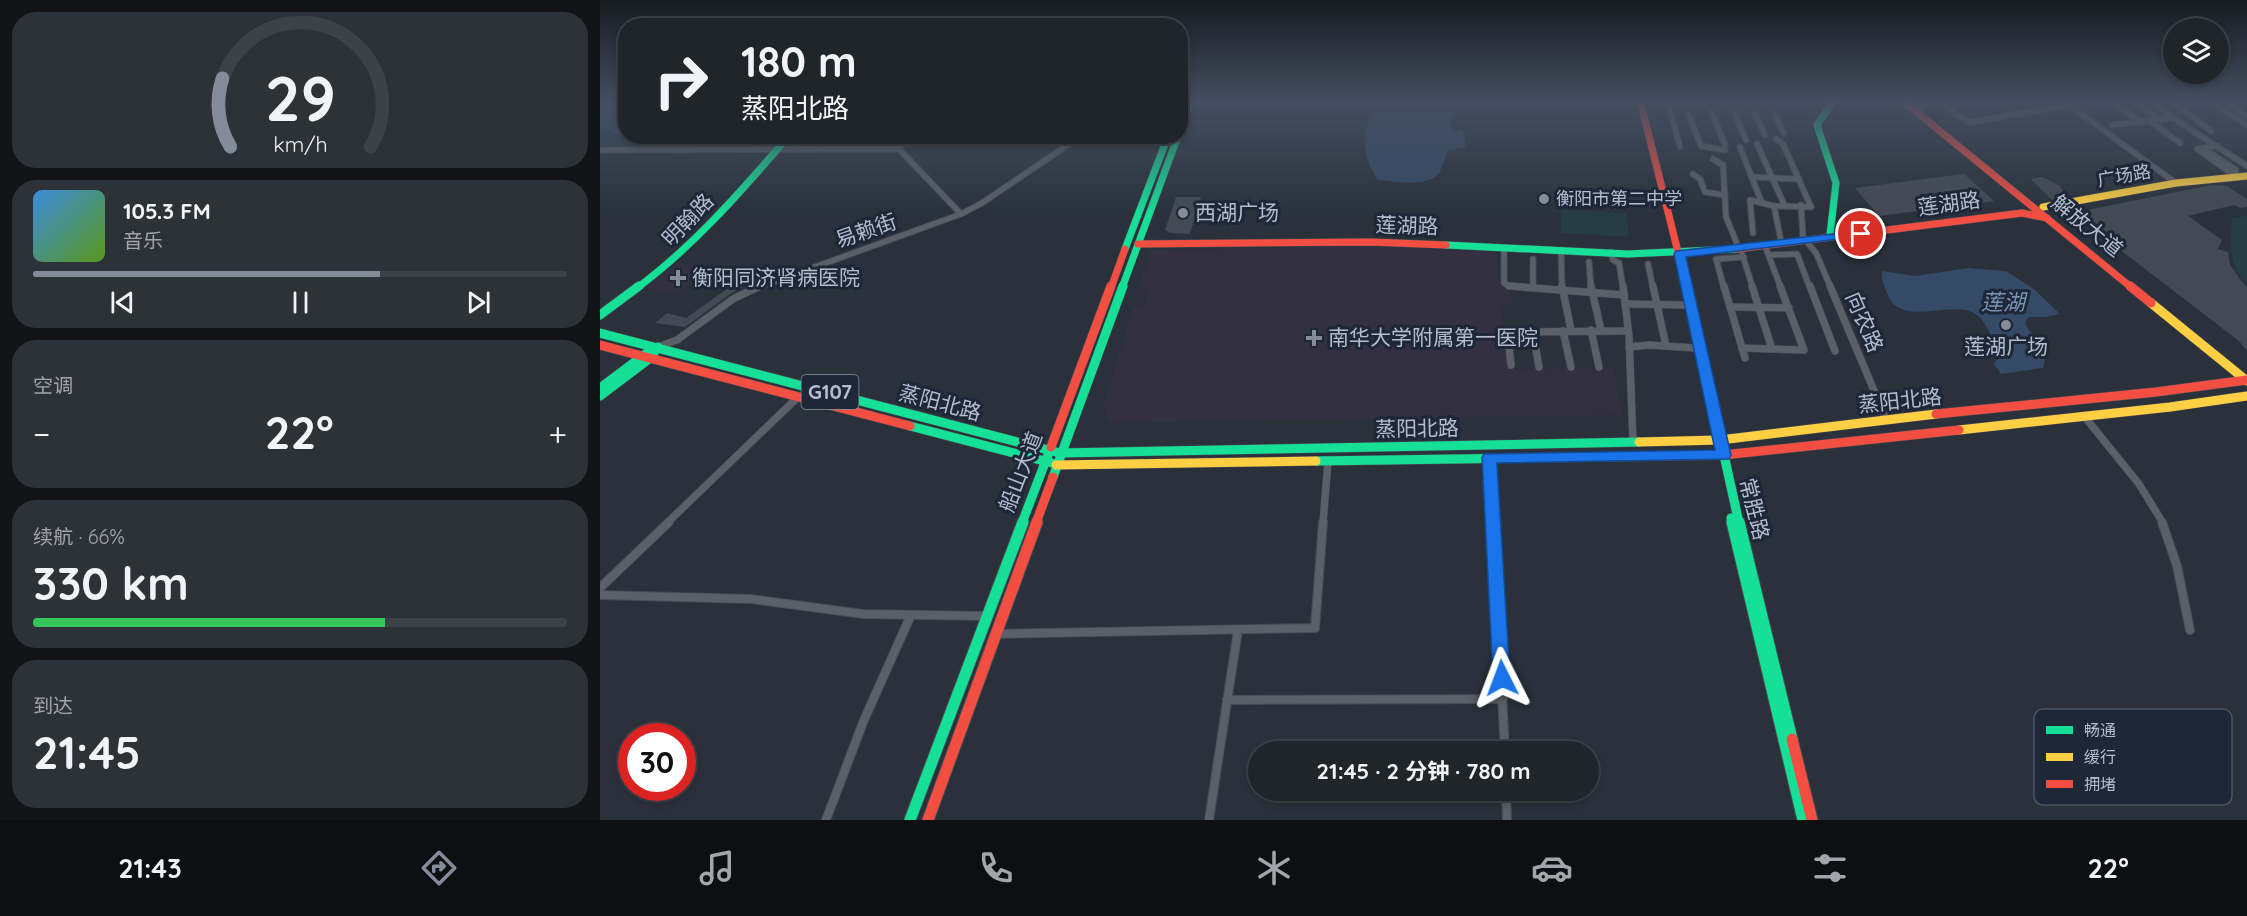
<!DOCTYPE html>
<html lang="zh">
<meta charset="utf-8">
<style>
body{margin:0;font-family:Quicksand,"Noto Sans SC",sans-serif;background:#2d3138;color:#f1f3f6;height:100vh;display:flex;flex-direction:column;font-size:22px;white-space:nowrap}
*{box-sizing:border-box;margin:0}
p{font-size:20px;color:#a2a5a9}
.icon{flex:none;width:33px;height:33px;fill:none;stroke:currentColor;stroke-width:2;stroke-linecap:round;stroke-linejoin:round}
.map{position:relative;flex:1;overflow:hidden}
.panel{display:flex;flex-direction:column;gap:12px;padding:12px;background:#121418;width:600px}
.panel>*{flex:none}
.banner{position:absolute;left:18px;top:18px;width:570px;height:126px;border-radius:24px;box-shadow:0 3px 9px #0003,0 0 0 2px #3d4248;background:#20252c;color:#f1f3f6;overflow:hidden}
.controls{position:absolute;left:1563px;top:18px;display:grid;gap:12px}
.controls a{display:grid;place-items:center;width:66px;height:66px;border-radius:50%;background:#20252c;box-shadow:0 3px 9px #0003,0 0 0 2px #3d4248;font-size:30px}
.speed{position:absolute;left:18px;top:723px;display:flex;gap:12px;font-size:30px;font-weight:700;text-align:center}
.speed>*{display:grid;place-content:center;width:78px;height:78px;border-radius:50%;background:#20252c;box-shadow:0 3px 9px #0003,0 0 0 2px #3d4248;line-height:1}
.speed .limit{border:9px solid #d22;background:#fff;color:#111}
.pin{position:absolute;display:grid;place-items:center;width:51px;height:51px;color:#fff;margin:-26px;border:3px solid #fff;border-radius:50%;box-shadow:0 2px 6px #0007}
.me{position:absolute;width:66px;margin:-33px;rotate:357deg;stroke-linejoin:round;filter:drop-shadow(0 0 4px #0008)}
.turn{display:flex;align-items:center;gap:21px;height:126px;padding:0 24px;font-size:27px}
.turn .icon{width:78px;height:78px;stroke-width:2.5}
.turn b{display:block;font-size:42px;line-height:51px}
.big{font-size:45px;font-weight:700;line-height:1.1}
.panel .widget{flex:1;display:flex;flex-direction:column;justify-content:center;gap:9px;min-width:0;padding:0 21px;border-radius:24px;background:#2d3138}
.panel .dial{align-items:center;gap:0}
.dial svg{height:156px;overflow:visible;fill:none;stroke:#3d4248;stroke-width:7;stroke-linecap:round;text-anchor:middle}
.dial text{fill:#f1f3f6;stroke:none}
.song{display:flex;align-items:center;gap:18px}
.cover{width:72px;height:72px;border-radius:9px;background:linear-gradient(135deg,hsl(210 70% 55%),hsl(90 70% 35%))}
.played{height:6px;border-radius:3px;background:linear-gradient(90deg,#848c99 65%,#3d4248 65%)}
.keys{display:flex;justify-content:space-around;direction:ltr}
.heat{display:flex;justify-content:space-between;align-items:center;font-size:33px;direction:ltr}
.charge{height:9px;border-radius:4px;background:linear-gradient(90deg,#34c759 66%,#3d4248 0)}
.trip{position:absolute;left:648px;top:741px;width:351px;height:60px;border-radius:30px;background:#20252c;box-shadow:0 3px 9px #0003,0 0 0 2px #3d4248;font-weight:700;line-height:60px;text-align:center}
.menu{display:flex;height:96px;justify-content:space-around;align-items:center;background:#0d0f12;color:#a2a5a9}
.menu .icon{width:42px;height:42px}
.menu .selected{color:#848c99}
.menu b{font-size:27px;color:#f1f3f6}
main{display:flex;flex:1;min-height:0}
.map>svg:first-child{display:block}
.medical{fill:#323041}
.green{fill:#263d42}
.water{fill:#354a66}
.building{fill:#444a53}
.lines{fill:none;stroke-linecap:round;stroke-linejoin:round}
.street-far2-casing{stroke:#474c53;stroke-width:7}
.street-far1-casing{stroke:#474c53;stroke-width:8}
.street-casing{stroke:#474c53;stroke-width:10}
.fast-far2-casing{stroke:#474c53;stroke-width:8}
.fast-far1-casing{stroke:#474c53;stroke-width:10}
.fast-casing{stroke:#474c53;stroke-width:13}
.slow-far1-casing{stroke:#474c53;stroke-width:8}
.slow-casing{stroke:#474c53;stroke-width:10}
.jam-far2-casing{stroke:#474c53;stroke-width:8}
.jam-far1-casing{stroke:#474c53;stroke-width:10}
.jam-casing{stroke:#474c53;stroke-width:13}
.street-far2{stroke:#5b6068;stroke-width:5}
.street-far1{stroke:#5b6068;stroke-width:7}
.street{stroke:#5b6068;stroke-width:8}
.fast-far2{stroke:#16e098;stroke-width:7}
.fast-far1{stroke:#16e098;stroke-width:9}
.fast{stroke:#16e098;stroke-width:11}
.slow-far1{stroke:#ffcf43;stroke-width:7}
.slow{stroke:#ffcf43;stroke-width:9}
.jam-far2{stroke:#f24e42;stroke-width:7}
.jam-far1{stroke:#f24e42;stroke-width:9}
.jam{stroke:#f24e42;stroke-width:11}
.route{fill:#1a73e8;stroke:#114b97;stroke-width:1.5}
.poi-dot{fill:#848c99;stroke:#1d2737;stroke-width:2}
.labels{text-anchor:middle;stroke-width:6;stroke-linejoin:round;paint-order:stroke}
.far-street-label{font-size:18px;fill:#b4bdcc;stroke:#1d2737}
.far-poi-label{font-size:18px;fill:#b4bdcc;stroke:#1d2737;text-anchor:start}
.shield{fill:#1d2737;stroke:#87909f;stroke-width:1.5}
.shield-label{font-size:20px;font-weight:bold;fill:#b4bdcc}
.street-label{font-size:21px;fill:#b4bdcc;stroke:#1d2737}
.poi-label{font-size:21px;fill:#b4bdcc;stroke:#1d2737;text-anchor:start}
.water-label{font-size:22px;font-style:italic;fill:#7a94b5;stroke:#1d2737}
.key{fill:#1d2737;stroke:#4a5464;stroke-width:1.5}
.key-label{font-size:16px;fill:#b4bdcc}
</style>
<main>
<section class="panel">
<div class="widget dial"><svg viewBox="0 0 100 80">
<path d="M14 69A42 42 0 1 1 86 69"/>
<path d="M14 69A42 42 0 0 1 10 34" stroke="#848c99"/>
<text x="50" y="56" font-size="32" font-weight="700">29</text>
<text x="50" y="72" font-size="11">km/h</text>
</svg></div>
<div class="widget">
<div class="song"><i class="cover"></i><div><b>105.3 FM</b><p>音乐</p></div></div>
<div class="played"></div>
<div class="keys"><svg class="icon" aria-label="previous" viewBox="0 0 24 24"><path d="M18 5L8 12l10 7zM5 5v14"/></svg><svg class="icon" aria-label="pause" viewBox="0 0 24 24"><path d="M8 5v14M16 5v14"/></svg><svg class="icon" aria-label="next" viewBox="0 0 24 24"><path d="M6 5l10 7-10 7zM19 5v14"/></svg></div>
</div>
<div class="widget"><p>空调</p>
<div class="heat"><a>−</a><b class="big">22°</b><a>+</a></div>
</div>
<div class="widget"><p>续航 · 66%</p><b class="big">330 km</b><div class="charge"></div></div>
<div class="widget"><p>到达</p><b class="big">21:45</b></div>
</section>
<div class="map">
<svg width="1647" height="820" viewBox="0 0 1647 820">
<rect width="100%" height="100%" fill="#2a313b"/>
<g class="medical">
<path d="M773 246 897 253 899 284 911 288 912 304 900 306 909 369 1013 368 1023 415 509 423 506 419 504 402 533 308 545 304 548 292 538 289 551 250Z"/>
<path d="M79 263 111 269 75 294 47 287Z"/>
</g>
<g class="green">
<path d="M0 100H25L26 136 139 137 112 147H0Z"/>
<path d="M961 210 1027 213 1029 237 961 233Z"/>
<path d="M1647 216V285C1628 263 1630 246 1632 218Z"/>
</g>
<g class="water">
<path d="M0 100H25V134H13L11 129 0 128Z"/>
<path d="M767 100H922V101L869 108 780 106 770 104Z"/>
<path d="M776 112H853L850 125 855 131 862 130 865 136V147L848 150C845 157 843 166 839 173 829 188 793 181 778 180 762 154 763 142 770 113Z"/>
<path d="M1368 268 1406 271 1435 290 1460 314 1446 317H1429L1425 322C1431 340 1451 344 1443 368L1401 374 1394 364 1399 355C1393 341 1387 319 1372 312 1347 301 1299 328 1287 293 1284 286 1281 279 1282 271L1315 276Z"/>
</g>
<g class="building">
<path d="M1054 100H1105L1109 108H1056Z"/>
<path d="M1364 174 1394 201 1279 216 1255 188Z"/>
<path d="M1442 177 1460 186 1467 197 1452 200 1431 179Z"/>
<path d="M1612 185 1627 186 1647 199V207L1640 208 1634 205 1588 216 1622 240 1618 249 1628 252 1630 265 1647 288V351L1639 341 1472 213Z"/>
<path d="M576 197H601L590 234 570 233 565 230Z"/>
<path d="M134 284 143 287 130 294 85 327 55 323 67 313 86 318Z"/>
</g>
<g class="lines">
<defs>
<g id="street-far2">
<path d="M1462 100 1576 183"/>
<path d="M1510 100 1541 122"/>
<path d="M1532 100 1561 120"/>
<path d="M1550 100 1573 118 1647 166"/>
<path d="M1570 100 1611 131"/>
<path d="M1319 107 1342 103 1364 120 1372 122 1494 100"/>
<path d="M1070 112 1080 146"/>
<path d="M1088 113 1101 146 1125 150"/>
<path d="M1112 113 1125 145"/>
<path d="M1135 114 1146 140"/>
<path d="M1155 114 1165 135"/>
<path d="M1175 115 1184 133"/>
<path d="M1647 116 1625 101 1611 102 1647 125"/>
<path d="M1550 121 1580 143"/>
<path d="M1512 125 1573 118"/>
<path d="M1176 139 1183 144 1211 207"/>
<path d="M1157 144 1184 204"/>
<path d="M1140 147 1161 201"/>
<path d="M1603 148 1636 170 1635 172 1628 171 1597 149Z"/>
<path d="M1603 148 1617 146"/>
<path d="M299 149 307 136"/>
<path d="M0 150 299 149 361 214"/>
<path d="M1113 159 1123 165 1126 217 1138 246"/>
<path d="M1093 174 1100 179 1105 192 1125 195"/>
<path d="M1152 177 1198 179"/>
<path d="M1201 205 1203 238"/>
<path d="M1174 206 1181 241"/>
<path d="M1153 233 1150 200 1174 206 1211 207"/>
<path d="M1206 241 1216 253 1231 288"/>
<path d="M1165 246 1181 288"/>
<path d="M904 248V283L909 286 928 288"/>
<path d="M961 250 962 288"/>
<path d="M1011 252 1013 260 1019 263 1023 288"/>
<path d="M1142 254 1153 288"/>
<path d="M1169 255 1197 254 1210 288"/>
<path d="M933 259V288"/>
<path d="M989 262 991 288"/>
<path d="M1048 264 1053 288"/>
<path d="M157 288 361 214 382 203 481 136"/>
<path d="M1124 288 1116 259 1144 257"/>
</g>
<g id="street-far1">
<path d="M909 286 1024 295"/>
<path d="M962 286 971 330"/>
<path d="M991 286 1001 330"/>
<path d="M1023 286 1029 336 1033 442"/>
<path d="M1053 286 1066 346"/>
<path d="M1124 286 1145 358"/>
<path d="M1152 286 1172 349"/>
<path d="M1210 286 1235 351"/>
<path d="M1230 286 1286 419"/>
<path d="M1025 304 1086 305"/>
<path d="M1130 307 1189 308"/>
<path d="M991 330 999 367"/>
<path d="M963 331 971 367"/>
<path d="M933 332 939 367"/>
<path d="M58 347 77 340 133 299 160 286"/>
<path d="M1029 347 1049 345 1095 348"/>
<path d="M1142 348 1204 350 1180 286"/>
<path d="M911 365 908 335 911 332 1027 331"/>
<path d="M1484 416 1539 484 1563 523"/>
<path d="M890 458 893 523"/>
<path d="M67 523 198 397"/>
<path d="M723 523 728 461"/>
</g>
<g id="street">
<path d="M893 522 905 752"/>
<path d="M1562 522 1577 566 1590 630"/>
<path d="M0 588 69 522"/>
<path d="M0 595 151 599 263 614 386 616"/>
<path d="M396 634 715 628 723 522"/>
<path d="M627 700 903 699"/>
<path d="M906 790 907 820"/>
<path d="M226 820 264 720 311 615"/>
<path d="M609 820 638 630"/>
</g>
<g id="fast-far2">
<path d="M580 104 582 100"/>
<path d="M580 129 591 100"/>
<path d="M1230 235 1236 183 1217 125 1234 100"/>
<path d="M846 245 1028 254 1136 249"/>
<path d="M525 249 568 136"/>
<path d="M37 288C95 245 142 190 189 136"/>
<path d="M522 288 578 136"/>
</g>
<g id="fast-far1">
<path d="M0 315 39 286"/>
<path d="M0 333 456 452"/>
<path d="M1109 387 1139 523"/>
<path d="M0 388 48 352"/>
<path d="M0 396 49 359 58 347"/>
<path d="M310 426 452 463"/>
<path d="M460 453 1039 442"/>
<path d="M716 461 1061 456"/>
<path d="M453 477 523 286"/>
<path d="M1131 518 1132 523"/>
<path d="M422 523 451 447"/>
</g>
<g id="fast">
<path d="M1132 522 1203 820"/>
<path d="M1139 522 1192 739"/>
<path d="M310 820 423 522"/>
</g>
<path id="slow-far1" d="M1443 207 1576 183 1647 176"/>
<g id="slow">
<path d="M1551 303 1647 381"/>
<path d="M1359 430 1570 407 1647 396"/>
<path d="M1039 442 1120 440 1336 414"/>
<path d="M456 465 716 461"/>
</g>
<g id="jam-far2">
<path d="M1040 100 1087 288"/>
<path d="M1302 100 1532 288"/>
<path d="M538 244 771 242 846 245"/>
<path d="M1136 249 1422 213 1447 218"/>
<path d="M511 288 525 249"/>
</g>
<g id="jam-far1">
<path d="M1087 286 1109 387"/>
<path d="M1530 286 1551 303"/>
<path d="M0 345 310 426"/>
<path d="M1336 414 1556 392 1647 380"/>
<path d="M451 447 511 286"/>
<path d="M1061 456 1123 455 1359 430"/>
<path d="M436 523 453 477"/>
</g>
<g id="jam">
<path d="M1192 739 1212 820"/>
<path d="M328 820 437 522"/>
</g>
</defs>
<use href="#street-far2" class="street-far2-casing"/>
<use href="#street-far1" class="street-far1-casing"/>
<use href="#street" class="street-casing"/>
<use href="#fast-far2" class="fast-far2-casing"/>
<use href="#fast-far1" class="fast-far1-casing"/>
<use href="#fast" class="fast-casing"/>
<use href="#slow-far1" class="slow-far1-casing"/>
<use href="#slow" class="slow-casing"/>
<use href="#jam-far2" class="jam-far2-casing"/>
<use href="#jam-far1" class="jam-far1-casing"/>
<use href="#jam" class="jam-casing"/>
<use href="#street-far2" class="street-far2"/>
<use href="#street-far1" class="street-far1"/>
<use href="#street" class="street"/>
<use href="#fast-far2" class="fast-far2"/>
<use href="#fast-far1" class="fast-far1"/>
<use href="#fast" class="fast"/>
<use href="#slow-far1" class="slow-far1"/>
<use href="#slow" class="slow"/>
<use href="#jam-far2" class="jam-far2"/>
<use href="#jam-far1" class="jam-far1"/>
<use href="#jam" class="jam"/>
</g>
<linearGradient id="sky" x2="0" y2="1"><stop stop-color="#171b20"/><stop offset="0.47" stop-color="#444e60"/><stop offset="1" stop-color="#444e60" stop-opacity="0"/></linearGradient>
<rect width="1647" height="215" fill="url(#sky)"/>
<path class="route" d="M1261 231 1266 234 1265 236 1086 257 1131 455 1129 459 897 463 910 678 908 683 902 686 895 683 893 678 882 458 884 454 1115 450 1074 254 1076 251Z"/>
<g class="poi-dot">
<circle cx="944" cy="199" r="6"/>
<circle cx="583" cy="213" r="6"/>
<path d="M75 269h6v6h6v6h-6v6h-6v-6h-6v-6h6z"/>
<circle cx="1406" cy="325" r="6"/>
<path d="M711 329h6v6h6v6h-6v6h-6v-6h-6v-6h6z"/>
</g>
<g class="labels">
<g class="far-street-label">
<text transform="translate(1524 176) rotate(-10)" y="6">广场路</text>
</g>
<g class="far-poi-label">
<text x="956" y="205">衡阳市第二中学</text>
</g>
<rect class="shield" x="201.5" y="375" width="57" height="34" rx="4.5"/>
<g class="shield-label">
<text x="230" y="399">G107</text>
</g>
<g class="street-label">
<text transform="translate(1349 204) rotate(-8)" y="7">莲湖路</text>
<text transform="translate(88 220) rotate(-46)" y="7">明翰路</text>
<text transform="translate(807 226) rotate(2)" y="7">莲湖路</text>
<text transform="translate(1487 226) rotate(39)" y="7">解放大道</text>
<text transform="translate(266 231) rotate(-19)" y="7">易赖街</text>
<text transform="translate(1264 322) rotate(67)" y="7">向农路</text>
<text transform="translate(1300 401) rotate(-6)" y="7">蒸阳北路</text>
<text transform="translate(340 403) rotate(15)" y="7">蒸阳北路</text>
<text transform="translate(817 429) rotate(-1)" y="7">蒸阳北路</text>
<text transform="translate(421 472) rotate(-69)" y="7">船山大道</text>
<text transform="translate(1154 509) rotate(76)" y="7">常胜路</text>
</g>
<g class="poi-label">
<text x="595" y="220">西湖广场</text>
<text x="92" y="285">衡阳同济肾病医院</text>
<text x="728" y="345">南华大学附属第一医院</text>
<text x="1406" y="354" text-anchor="middle">莲湖广场</text>
</g>
<g class="water-label">
<text x="1403" y="310">莲湖</text>
</g>
</g>
<rect x="1434" y="709" width="198" height="96" rx="9" class="key"/>
<rect x="1446" y="726" width="27" height="8" fill="#16e098"/>
<rect x="1446" y="753" width="27" height="8" fill="#ffcf43"/>
<rect x="1446" y="780" width="27" height="8" fill="#f24e42"/>
<g class="key-label">
<text x="1484" y="736">畅通</text>
<text x="1484" y="763">缓行</text>
<text x="1484" y="790">拥堵</text>
</g>
</svg>
<div class="controls">
<a><svg class="icon" aria-label="layers" viewBox="0 0 24 24"><path d="M12 4l9 5-9 5-9-5zM3 14l9 5 9-5"/></svg></a>
</div>
<div class="speed"><div class="limit">30</div></div>
<div class="pin" style="left:1261px;top:234px;background:#d93025"><svg class="icon" aria-label="arrive" viewBox="0 0 24 24"><path d="M6 21V4h12l-3 4 3 4H6"/></svg></div>
<svg class="me" style="left:902px;top:678px" viewBox="-20 -20 40 40"><path d="M0-17L14 15 0 8-14 15z" fill="#1a73e8" stroke="#fff" stroke-width="4"/></svg>
<div class="trip">21:45 · 2 分钟 · 780 m</div>
<div class="banner">
<div class="turn"><svg class="icon" aria-label="right" viewBox="0 0 24 24"><path d="M7 20v-9h11M14 6l5 5-5 5"/></svg><div><b>180 m</b>蒸阳北路</div></div>
</div>
</div>
</main>
<nav class="menu">
<b>21:43</b>
<svg class="icon selected" aria-label="directions" viewBox="0 0 24 24"><path d="M12 3l9 9-9 9-9-9zM9 14v-3h6M13 9l2 2-2 2"/></svg>
<svg class="icon" aria-label="music" viewBox="0 0 24 24"><path d="M9 18V5l10-2v13"/><circle cx="6" cy="18" r="3"/><circle cx="16" cy="16" r="3"/></svg>
<svg class="icon" aria-label="phone" viewBox="0 0 24 24"><path d="M5 4h4l2 5-3 2q2 4 5 5l2-3 5 2v4C11 20 4 13 5 4z"/></svg>
<svg class="icon" aria-label="climate" viewBox="0 0 24 24"><path d="M12 3v18M4 7l16 10M4 17L20 7"/></svg>
<svg class="icon" aria-label="car" viewBox="0 0 24 24"><path d="M5 17H2v-5l4-1 3-4h7l3 4 3 1v5h-3M9 17h6M6 11h13"/><circle cx="7" cy="17" r="2"/><circle cx="17" cy="17" r="2"/></svg>
<svg class="icon" aria-label="filters" viewBox="0 0 24 24"><path d="M4 7h16M4 17h16"/><circle cx="9" cy="7" r="2"/><circle cx="15" cy="17" r="2"/></svg>
<b>22°</b>
</nav>
